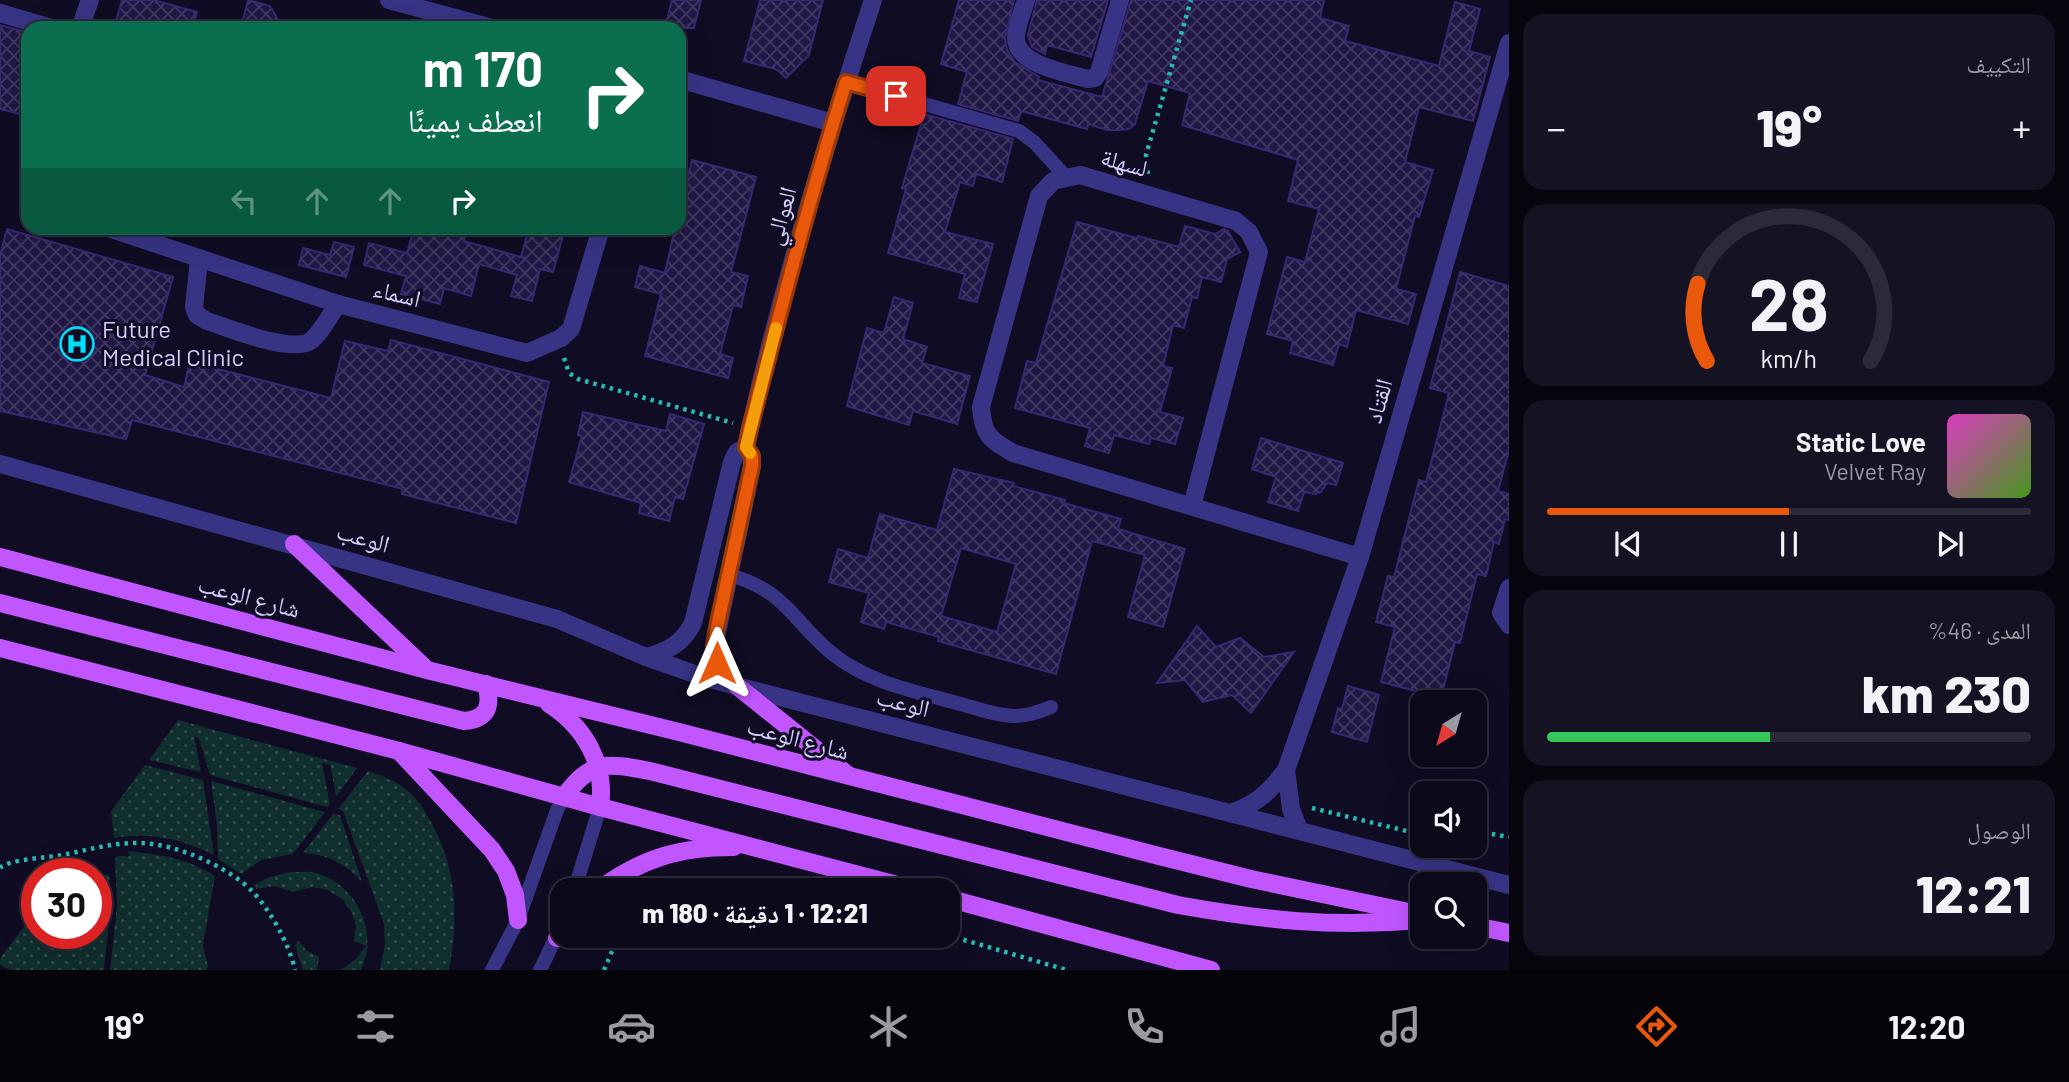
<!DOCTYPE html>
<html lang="ar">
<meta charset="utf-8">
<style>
body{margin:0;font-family:Barlow,"Noto Naskh Arabic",sans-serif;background:#151223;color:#f1f3f6;direction:rtl;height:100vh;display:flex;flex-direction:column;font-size:26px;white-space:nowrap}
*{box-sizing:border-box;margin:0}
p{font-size:23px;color:#9a9aa2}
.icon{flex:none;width:38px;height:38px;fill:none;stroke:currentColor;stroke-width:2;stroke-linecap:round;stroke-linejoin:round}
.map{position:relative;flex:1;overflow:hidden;direction:ltr}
.drawer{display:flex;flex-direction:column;gap:14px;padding:14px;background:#07050e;width:560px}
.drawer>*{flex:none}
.guide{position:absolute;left:21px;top:21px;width:665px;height:214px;border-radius:21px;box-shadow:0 7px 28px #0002,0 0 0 2px #2c2a39;direction:rtl;background:#0b6e4f;color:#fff;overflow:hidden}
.needle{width:46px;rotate:217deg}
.fabs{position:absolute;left:1410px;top:690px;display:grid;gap:14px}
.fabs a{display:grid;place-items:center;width:77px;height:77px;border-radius:14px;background:#0c091a;box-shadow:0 7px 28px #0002,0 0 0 2px #2c2a39;font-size:35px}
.speed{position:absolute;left:21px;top:858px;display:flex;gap:14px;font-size:35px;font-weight:700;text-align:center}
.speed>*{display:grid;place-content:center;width:91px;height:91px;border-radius:50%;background:#0c091a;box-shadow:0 7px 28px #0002,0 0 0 2px #2c2a39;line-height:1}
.speed .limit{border:10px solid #d22;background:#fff;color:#111}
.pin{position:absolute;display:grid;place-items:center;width:60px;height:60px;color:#fff;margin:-30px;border-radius:14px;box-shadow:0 4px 10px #0006}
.me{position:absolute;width:77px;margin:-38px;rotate:0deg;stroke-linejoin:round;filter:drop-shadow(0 0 5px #0008)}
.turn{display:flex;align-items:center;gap:24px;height:147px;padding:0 28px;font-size:32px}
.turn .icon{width:91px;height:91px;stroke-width:2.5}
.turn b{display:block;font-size:49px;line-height:60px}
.lanes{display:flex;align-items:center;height:66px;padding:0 28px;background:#0003;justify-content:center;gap:35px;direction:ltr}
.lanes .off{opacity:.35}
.big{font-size:52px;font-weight:800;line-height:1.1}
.drawer .card{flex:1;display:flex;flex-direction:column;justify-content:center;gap:10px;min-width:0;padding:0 24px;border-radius:21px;background:#151223}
.drawer .dial{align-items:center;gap:0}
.dial svg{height:182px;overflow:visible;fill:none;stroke:#2c2a39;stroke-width:7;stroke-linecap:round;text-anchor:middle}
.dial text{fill:#f1f3f6;stroke:none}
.song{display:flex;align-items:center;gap:21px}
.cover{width:84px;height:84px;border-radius:10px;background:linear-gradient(135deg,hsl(310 70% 55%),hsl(100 70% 35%))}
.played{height:7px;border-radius:4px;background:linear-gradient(90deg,#ea580c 50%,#2c2a39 50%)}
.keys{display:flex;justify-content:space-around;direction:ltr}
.heat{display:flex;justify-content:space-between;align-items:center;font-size:38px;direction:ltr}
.charge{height:10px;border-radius:5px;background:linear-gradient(90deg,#34c759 46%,#2c2a39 0)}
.trip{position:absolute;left:550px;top:878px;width:410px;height:70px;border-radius:21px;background:#0c091a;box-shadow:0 7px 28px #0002,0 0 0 2px #2c2a39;font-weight:800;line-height:70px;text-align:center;direction:rtl}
.menu{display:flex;height:112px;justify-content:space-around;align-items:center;background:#05040a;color:#9a9aa2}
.menu .icon{width:49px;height:49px}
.menu .on{color:#ea580c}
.menu b{font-size:32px;color:#f1f3f6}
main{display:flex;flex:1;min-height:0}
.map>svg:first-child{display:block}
.grass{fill:url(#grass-dots)}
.building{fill:url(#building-cross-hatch);stroke:#372873;stroke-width:2;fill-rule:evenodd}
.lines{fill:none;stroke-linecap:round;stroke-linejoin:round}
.path{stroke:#27bbb3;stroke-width:4.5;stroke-dasharray:3.5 5;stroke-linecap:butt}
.service{stroke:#383485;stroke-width:14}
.minor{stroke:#383485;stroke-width:18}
.primary{stroke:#c156ff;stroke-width:18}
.route-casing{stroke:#983908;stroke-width:18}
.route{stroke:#ea580c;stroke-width:12}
.slow{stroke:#f59e0b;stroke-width:12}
.labels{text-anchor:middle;stroke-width:6;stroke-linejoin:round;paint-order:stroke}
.street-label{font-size:24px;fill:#d5cfff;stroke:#100c23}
.poi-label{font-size:24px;fill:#d5cfff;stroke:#100c23;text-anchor:start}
</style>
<main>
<section class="drawer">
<div class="card"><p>التكييف</p>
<div class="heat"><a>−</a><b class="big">19°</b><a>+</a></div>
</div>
<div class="card dial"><svg viewBox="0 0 100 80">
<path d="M14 69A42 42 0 1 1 86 69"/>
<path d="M14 69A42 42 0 0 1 10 35" stroke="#ea580c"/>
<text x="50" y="56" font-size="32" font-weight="700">28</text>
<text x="50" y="72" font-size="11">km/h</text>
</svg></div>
<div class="card">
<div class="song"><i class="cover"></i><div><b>Static Love</b><p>Velvet Ray</p></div></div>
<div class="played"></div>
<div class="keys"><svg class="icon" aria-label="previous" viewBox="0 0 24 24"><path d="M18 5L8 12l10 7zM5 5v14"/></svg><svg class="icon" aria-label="pause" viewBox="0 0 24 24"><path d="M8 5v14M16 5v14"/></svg><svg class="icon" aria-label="next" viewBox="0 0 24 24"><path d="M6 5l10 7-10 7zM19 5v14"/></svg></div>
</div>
<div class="card"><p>المدى · 46%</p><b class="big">230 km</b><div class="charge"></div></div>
<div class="card"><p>الوصول</p><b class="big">12:21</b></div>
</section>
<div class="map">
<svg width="1509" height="970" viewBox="0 0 1509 970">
<defs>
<pattern id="grass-dots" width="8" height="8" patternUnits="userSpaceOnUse" patternTransform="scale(1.75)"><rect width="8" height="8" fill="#0f2e2d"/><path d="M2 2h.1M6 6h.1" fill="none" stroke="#314b4c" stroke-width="1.8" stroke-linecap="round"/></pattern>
<pattern id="building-cross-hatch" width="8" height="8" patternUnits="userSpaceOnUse" patternTransform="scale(1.75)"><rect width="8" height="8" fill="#211745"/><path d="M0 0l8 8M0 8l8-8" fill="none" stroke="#403861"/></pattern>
</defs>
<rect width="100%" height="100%" fill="#100c23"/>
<g class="grass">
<path d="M178 720 357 768 336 797 330 764 322 763 330 805 327 807 210 775 199 739 194 736 201 772 149 760Z"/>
<path d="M145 765 203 780 214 855C182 839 149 832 114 838L111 811Z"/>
<path d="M368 771C382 776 395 780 407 790 417 798 426 812 432 824 457 870 459 919 449 970H380L385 944 384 924 343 811 338 809Z"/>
<path d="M211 781 325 812 293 854 261 860 241 874 218 859 217 825Z"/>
<path d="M333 814 340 815 362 882C346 864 327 854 303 853Z"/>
<path d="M128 851C162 855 186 858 215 876L203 945 208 967 206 970H110L117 905 115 859 118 856H130Z"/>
<path d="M289 872C298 872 307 871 316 873 356 884 380 932 361 970H341L357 958 366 946 354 941 356 926 352 913 343 900 328 890 312 887 293 892 275 886 256 889 255 885 267 878Z"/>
<path d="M109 874 110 911 104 970H10L0 965V958L37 910V933H96V895C105 891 104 885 104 876Z"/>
<path d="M299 941 306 950 319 957 317 970H303L295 945Z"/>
</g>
<g class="building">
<path d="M122 0H153L197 12 193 28H114Z"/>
<path d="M248 0 270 6 283 28H241Z"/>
<path d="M672 0H701L694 28H665Z"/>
<path d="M760 0H823L809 55 786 78 776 69 744 61Z"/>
<path d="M959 0H1014L1005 38 1007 50 1015 62 1039 77 1038 80 1102 97 1131 0H1324L1320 18 1349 26 1345 41 1439 66 1455 2 1480 9 1469 51 1490 57 1473 121 1419 107 1405 162 1433 170 1419 217 1415 216 1396 289 1416 294 1408 324 1356 310 1347 347 1339 344 1333 365 1290 353 1293 341 1267 334 1287 257 1305 262 1319 209 1288 201 1298 160 1182 125 1190 93 1148 81 1135 124 1129 129 1120 130H1107L1088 124 1087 129 1021 111 1018 121 958 104 967 72 941 64Z"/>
<path d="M1037 0H1108L1091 57 1047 45 1045 54 1032 47 1028 35Z"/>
<path d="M0 25 25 32 20 49 28 52V104L23 102 20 114 0 109Z"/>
<path d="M924 114 1013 139 1002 182 976 174 973 186 960 182 945 232 993 244 977 302 959 298 965 274 888 253 906 189 902 188Z"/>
<path d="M692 160 756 177 731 272 748 276 741 307 733 305 720 354 733 358 728 378 645 356 661 294 635 287 640 266 665 273 675 228H679V212Z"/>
<path d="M1077 222 1137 238 1138 236 1179 247 1185 226 1215 234 1224 229 1228 231 1240 252 1227 259 1221 282 1202 277 1197 298 1192 297 1184 328 1173 325 1163 366 1172 368 1160 412 1183 418 1175 444 1151 438 1149 444 1114 435 1109 453 1085 446 1090 428 1015 408 1027 361 1036 363Z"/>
<path d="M414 228H467L464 241 521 257 529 228H565L553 272 540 269 532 301 511 296 517 275 479 264 471 296 444 288 440 304 401 294 406 276 364 265 369 243 407 253Z"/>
<path d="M7 229 173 277 145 375 184 387 190 362 331 398 345 341 388 351 391 340 549 382 516 523 402 494 403 489 132 420 126 439 0 411V255Z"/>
<path d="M334 242 354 247 346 277 299 265 303 248 330 255Z"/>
<path d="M1460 272 1509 286V450L1498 491 1509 494V520L1505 519 1499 544 1494 542 1486 576 1477 574 1460 643 1455 642 1440 702H1419L1420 692 1381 682 1395 627 1376 622 1388 576 1394 577 1419 480 1426 482 1449 393 1430 388Z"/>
<path d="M894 297 913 303 903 339 927 347 922 363 970 376 957 424 913 411 909 425 847 406 867 328 884 333Z"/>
<path d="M583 412 666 431 670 414 704 424 683 499 675 497 669 521 639 513 641 503 569 482 582 436 578 435Z"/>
<path d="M1261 438 1343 463 1336 485 1327 483 1321 492 1315 494 1304 492 1298 511 1268 502 1276 477 1252 469Z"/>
<path d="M954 469 1014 483 1013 486 1065 500 1064 503 1121 519 1118 529 1185 549 1163 627 1128 617 1145 555 1092 541 1056 674 938 641 939 637 886 622 884 629 861 622 869 593 829 582 838 549 868 558 880 514 937 530ZM961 548 1016 564 997 632 941 616Z"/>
<path d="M1197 626 1216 647 1240 638 1264 657 1294 652 1251 713 1232 695 1203 702 1185 680 1157 683Z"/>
<path d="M1348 686 1379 695 1367 742 1332 732 1338 708 1342 709Z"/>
</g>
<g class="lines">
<g class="path">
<path d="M1148 174 1146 155 1191 0"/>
<path d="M564 358 569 373 578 379 733 423"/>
<path d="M1312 808 1423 835"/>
<path d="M1475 831 1509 837"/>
<path d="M0 868C9 859 47 858 62 855 88 850 114 842 141 843 176 844 227 866 252 891 271 911 289 944 295 970"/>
<path d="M660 877 669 891"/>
<path d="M699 891C728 882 754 884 784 891"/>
<path d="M947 935 1067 970"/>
<path d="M604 970 614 947 621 936"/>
</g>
<g class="service">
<path d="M847 82 1019 131 1034 142 1067 178"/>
<path d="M729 575C786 590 793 622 834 655 870 683 914 691 957 703 976 708 996 716 1015 716 1028 716 1039 712 1051 707"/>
<path d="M574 891 600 807"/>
<path d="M492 970 518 920 557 810 564 797"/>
<path d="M540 970 559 931"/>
</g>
<g class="minor">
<path d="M389 0 492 28"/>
<path d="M1026 0C1023 11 1016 26 1016 38 1016 65 1067 73 1088 79L1095 78 1099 72 1120 0"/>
<path d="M0 13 51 28"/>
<path d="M80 28 90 0"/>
<path d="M679 79 833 123"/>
<path d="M108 228 338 304 527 353 561 338 571 329 601 228"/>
<path d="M199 260 194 307 197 315 207 321C229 328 293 355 312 340 322 331 330 315 338 304"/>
<path d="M0 464 557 619 646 657 706 678 1509 885"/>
<path d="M1192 506 1259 252 1249 232 1236 221 1080 175 1053 181 1039 196 981 407C983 435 989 439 1013 453L1360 557"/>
<path d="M1509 588 1501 613 1509 625"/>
<path d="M646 657C668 651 682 644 693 623L732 462 737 452 746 447"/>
<path d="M737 686C724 675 718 665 714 647L752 466V456L746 447C779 296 825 147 873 0"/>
<path d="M1286 770 1291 809 1299 830"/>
<path d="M1233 812C1257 804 1270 791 1286 770L1360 557 1509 43"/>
</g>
<g class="primary">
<path d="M294 544 424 667"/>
<path d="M0 557 427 670 679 732 1159 856 1251 879 1423 915"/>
<path d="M0 603 464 721C488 719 492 706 486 684"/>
<path d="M0 648 399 751 600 807 920 891"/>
<path d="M737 686 848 775"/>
<path d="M549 704C585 727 606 764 600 807"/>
<path d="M399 751 492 850 506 871 515 895 518 920"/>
<path d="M564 797C591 759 608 763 650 771L1178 905C1262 920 1334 928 1419 920"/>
<path d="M597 891C642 858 679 847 734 847"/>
<path d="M947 898 1211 970"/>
<path d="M1475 926 1509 933"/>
<path d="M557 938 562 931"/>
</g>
</g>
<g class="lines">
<defs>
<path id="route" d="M717 663 714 647 716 632 752 466V456L746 447 750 428C780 312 810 196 846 82L896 96"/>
</defs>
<use href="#route" class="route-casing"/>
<use href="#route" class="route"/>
<path class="slow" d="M750 453 746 447 776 328"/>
</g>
<defs>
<symbol id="hospital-ring" viewBox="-11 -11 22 22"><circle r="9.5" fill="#100c23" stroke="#00dffa" stroke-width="1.5"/><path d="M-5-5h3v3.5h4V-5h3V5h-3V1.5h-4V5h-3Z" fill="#00dffa"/></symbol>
</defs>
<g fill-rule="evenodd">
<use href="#hospital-ring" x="58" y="325" width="38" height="38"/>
</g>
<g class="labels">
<g class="street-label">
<text transform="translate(1124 163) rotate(16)" y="8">لسهلة</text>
<text transform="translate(781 216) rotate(-74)" y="8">العوالي</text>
<text transform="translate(397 294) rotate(14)" y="8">اسماء</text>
<text transform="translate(1379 401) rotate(-74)" y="8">القتاد</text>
<text transform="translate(363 538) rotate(16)" y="8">الوعب</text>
<text transform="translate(249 597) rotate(15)" y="8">شارع الوعب</text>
<text transform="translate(903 703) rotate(14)" y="8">الوعب</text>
<text transform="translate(798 739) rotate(15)" y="8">شارع الوعب</text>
</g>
<g class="poi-label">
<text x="102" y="338">Future<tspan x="102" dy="28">Medical Clinic</tspan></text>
</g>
</g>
</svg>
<div class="fabs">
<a><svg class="needle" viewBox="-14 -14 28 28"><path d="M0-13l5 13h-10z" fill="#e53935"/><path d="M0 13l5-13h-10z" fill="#9a9aa2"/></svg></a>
<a><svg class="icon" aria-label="sound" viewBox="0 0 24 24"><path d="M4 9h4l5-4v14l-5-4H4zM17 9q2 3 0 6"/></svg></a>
<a><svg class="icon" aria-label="search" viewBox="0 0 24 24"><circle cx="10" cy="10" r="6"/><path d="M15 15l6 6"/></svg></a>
</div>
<div class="speed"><div class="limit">30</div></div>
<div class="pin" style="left:896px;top:96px;background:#d93025"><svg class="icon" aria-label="arrive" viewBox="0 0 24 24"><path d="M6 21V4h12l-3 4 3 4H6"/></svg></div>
<svg class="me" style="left:717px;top:663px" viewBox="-20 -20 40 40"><path d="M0-17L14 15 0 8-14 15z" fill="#ea580c" stroke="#fff" stroke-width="4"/></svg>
<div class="trip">12:21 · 1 دقيقة · 180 m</div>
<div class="guide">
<div class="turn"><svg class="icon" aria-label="right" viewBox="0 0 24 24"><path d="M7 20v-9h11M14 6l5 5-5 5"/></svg><div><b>170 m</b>انعطف يمينًا</div></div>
<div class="lanes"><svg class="icon off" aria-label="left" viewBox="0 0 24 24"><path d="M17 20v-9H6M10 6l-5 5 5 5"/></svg><svg class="icon off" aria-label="ahead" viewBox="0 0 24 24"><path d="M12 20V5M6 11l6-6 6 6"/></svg><svg class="icon off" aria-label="ahead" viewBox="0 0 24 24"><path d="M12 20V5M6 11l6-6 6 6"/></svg><svg class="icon" aria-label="right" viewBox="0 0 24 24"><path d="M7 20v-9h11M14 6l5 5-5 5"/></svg></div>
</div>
</div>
</main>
<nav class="menu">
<b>12:20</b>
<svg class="icon on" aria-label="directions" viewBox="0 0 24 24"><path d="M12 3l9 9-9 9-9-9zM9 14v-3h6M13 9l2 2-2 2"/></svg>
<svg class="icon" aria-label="music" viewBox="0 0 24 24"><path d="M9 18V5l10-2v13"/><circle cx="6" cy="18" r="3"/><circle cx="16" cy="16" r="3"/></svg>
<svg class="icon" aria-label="phone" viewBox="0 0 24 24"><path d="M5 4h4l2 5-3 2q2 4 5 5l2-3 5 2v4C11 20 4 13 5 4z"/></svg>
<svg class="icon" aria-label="climate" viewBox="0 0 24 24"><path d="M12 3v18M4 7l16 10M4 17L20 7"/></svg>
<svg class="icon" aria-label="car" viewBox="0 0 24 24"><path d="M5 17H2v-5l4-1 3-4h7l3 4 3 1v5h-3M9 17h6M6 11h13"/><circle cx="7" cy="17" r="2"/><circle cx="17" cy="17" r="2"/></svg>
<svg class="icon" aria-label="filters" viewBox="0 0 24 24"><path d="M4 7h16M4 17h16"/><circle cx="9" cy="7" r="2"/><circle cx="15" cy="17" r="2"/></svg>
<b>19°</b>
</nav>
